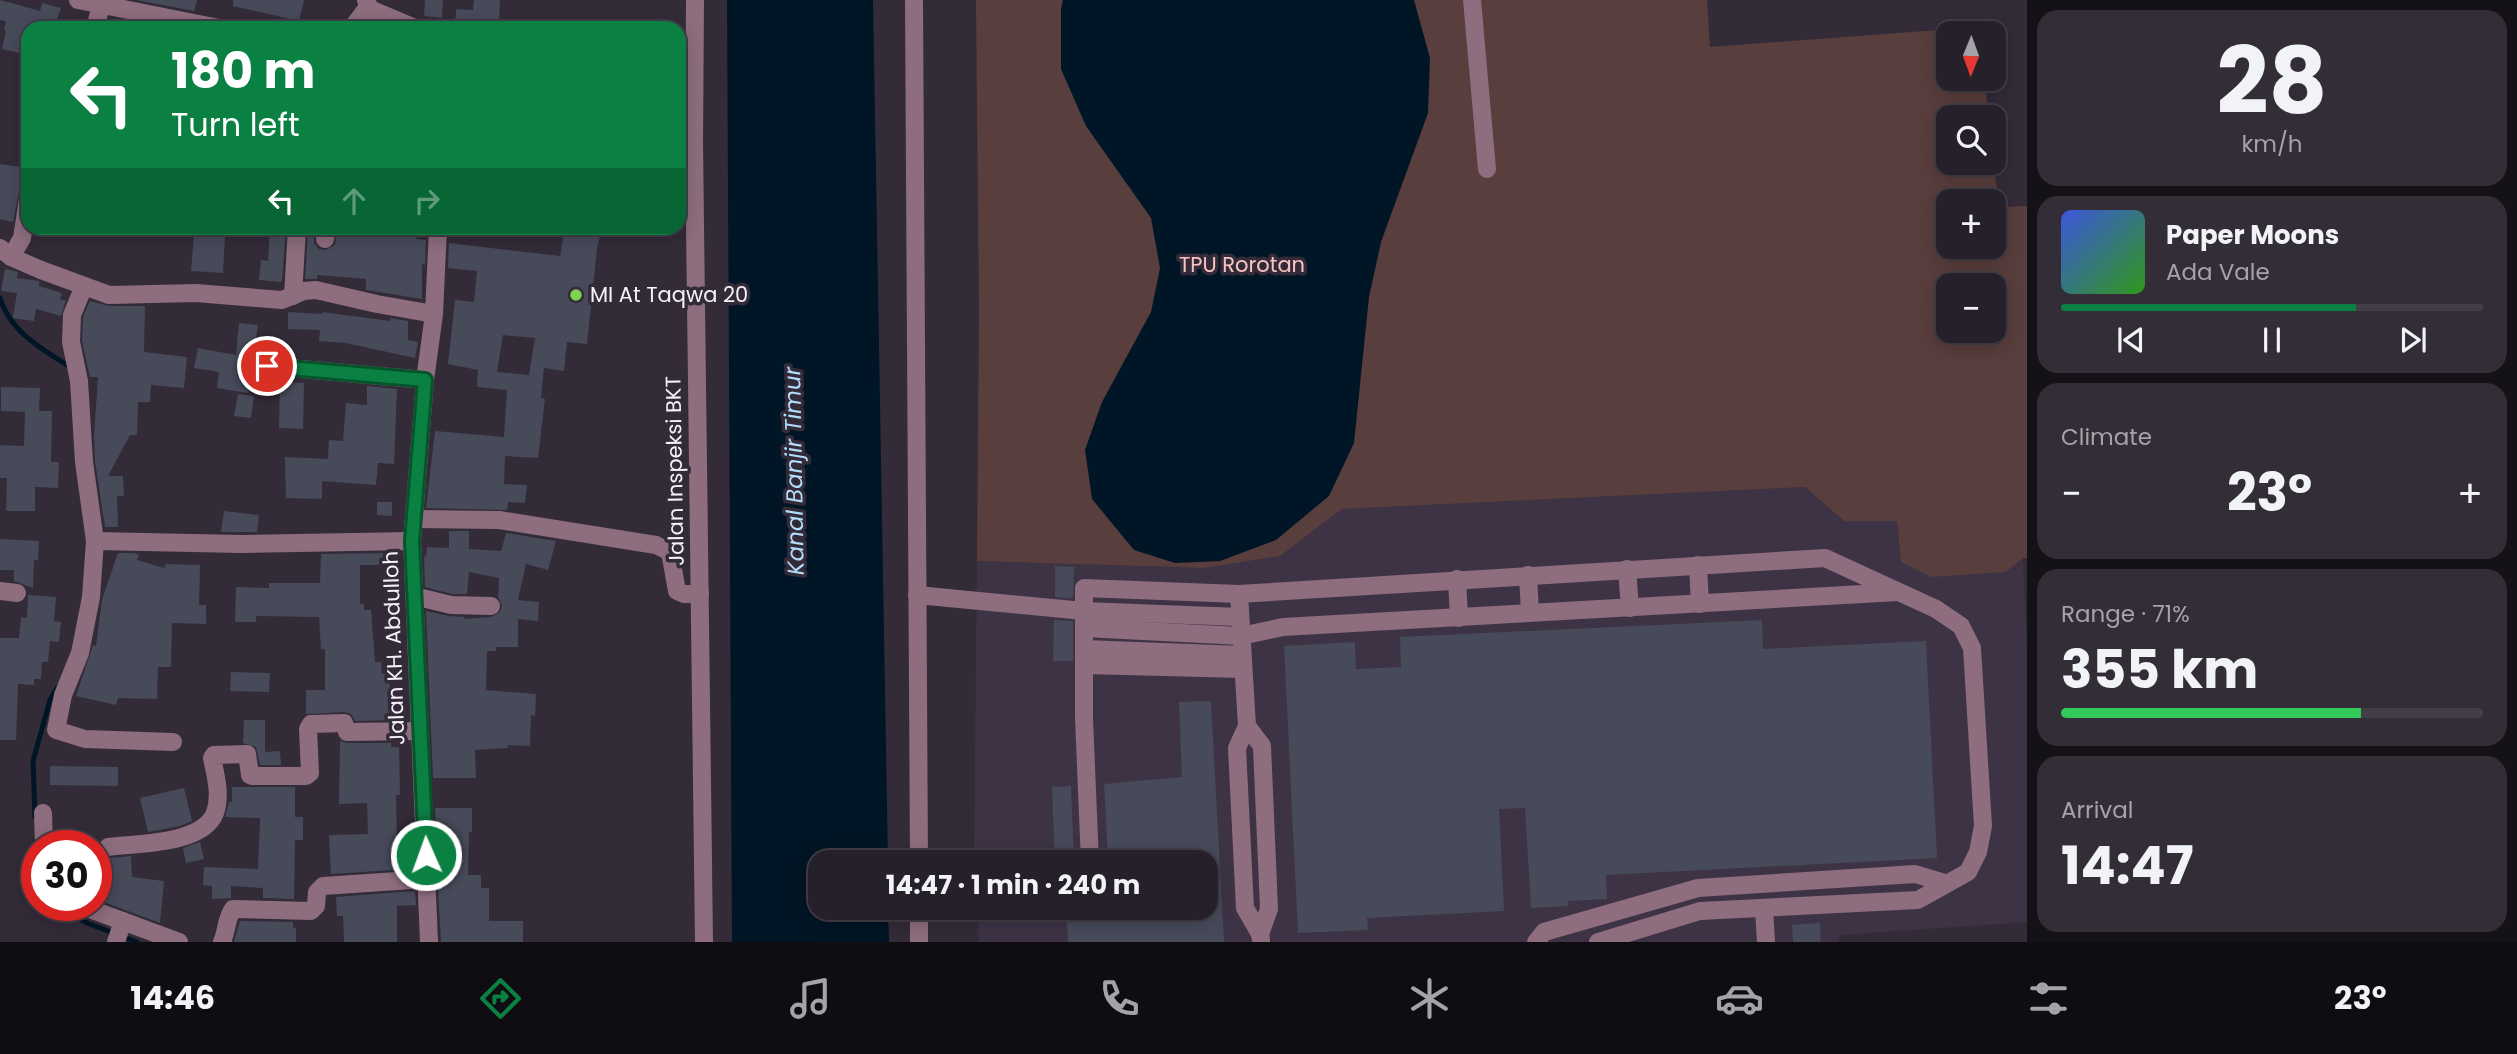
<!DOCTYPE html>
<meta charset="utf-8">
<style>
body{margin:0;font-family:Poppins,sans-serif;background:#322d36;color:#f1f3f6;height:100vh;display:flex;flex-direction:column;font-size:26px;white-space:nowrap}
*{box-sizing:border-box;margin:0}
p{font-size:23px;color:#a4a3a8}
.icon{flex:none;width:38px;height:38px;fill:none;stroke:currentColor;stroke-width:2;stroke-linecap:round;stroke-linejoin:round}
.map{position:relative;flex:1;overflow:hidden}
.details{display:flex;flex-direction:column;gap:10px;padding:10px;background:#151217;width:490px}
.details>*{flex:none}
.top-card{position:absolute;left:21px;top:21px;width:665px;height:214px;border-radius:21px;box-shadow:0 4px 18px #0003,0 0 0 2px #423e47;background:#0b8043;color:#fff;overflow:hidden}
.needle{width:46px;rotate:181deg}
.buttons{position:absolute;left:1936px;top:21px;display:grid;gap:14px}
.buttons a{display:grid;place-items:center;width:70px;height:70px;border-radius:14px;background:#26202a;box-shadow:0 4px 18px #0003,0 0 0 2px #423e47;font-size:35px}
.speed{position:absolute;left:21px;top:830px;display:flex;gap:14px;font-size:35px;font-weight:700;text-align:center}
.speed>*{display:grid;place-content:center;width:91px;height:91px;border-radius:50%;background:#26202a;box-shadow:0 4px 18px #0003,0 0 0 2px #423e47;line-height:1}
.speed .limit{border:10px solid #d22;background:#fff;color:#111}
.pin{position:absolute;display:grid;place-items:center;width:60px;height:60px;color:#fff;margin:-30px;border:4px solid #fff;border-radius:50%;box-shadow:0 2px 7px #0007}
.me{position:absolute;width:77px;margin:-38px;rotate:358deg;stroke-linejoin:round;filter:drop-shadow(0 0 5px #0008)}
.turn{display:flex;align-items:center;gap:24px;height:147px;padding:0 35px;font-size:32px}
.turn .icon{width:91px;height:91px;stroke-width:2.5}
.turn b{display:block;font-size:49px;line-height:60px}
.lanes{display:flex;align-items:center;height:66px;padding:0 35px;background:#0003;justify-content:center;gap:35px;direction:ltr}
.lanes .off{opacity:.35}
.big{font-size:52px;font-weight:700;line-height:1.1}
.details .tile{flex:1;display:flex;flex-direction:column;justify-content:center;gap:10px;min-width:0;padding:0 24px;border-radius:21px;background:#322d36}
.details .dial{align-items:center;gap:0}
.dial b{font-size:91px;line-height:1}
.song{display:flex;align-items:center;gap:21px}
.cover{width:84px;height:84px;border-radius:10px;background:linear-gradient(135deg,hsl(230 70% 55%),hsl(110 70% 35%))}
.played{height:7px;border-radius:4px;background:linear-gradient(90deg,#0b8043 70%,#423e47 70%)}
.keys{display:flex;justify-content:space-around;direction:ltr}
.heat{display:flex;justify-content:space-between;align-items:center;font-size:38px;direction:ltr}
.charge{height:10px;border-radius:5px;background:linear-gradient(90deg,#34c759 71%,#423e47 0)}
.trip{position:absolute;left:808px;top:850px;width:410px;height:70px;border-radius:21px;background:#26202a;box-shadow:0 4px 18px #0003,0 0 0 2px #423e47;font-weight:700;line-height:70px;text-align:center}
.menu{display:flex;height:112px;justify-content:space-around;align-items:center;background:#0f0d11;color:#a4a3a8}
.menu .icon{width:49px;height:49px}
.menu .current{color:#0b8043}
.menu b{font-size:32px;color:#f1f3f6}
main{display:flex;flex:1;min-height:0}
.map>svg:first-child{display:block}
.built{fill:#3d3345}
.green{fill:#583e3d;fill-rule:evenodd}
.water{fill:#001525}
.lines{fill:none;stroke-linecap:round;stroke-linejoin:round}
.stream{stroke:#001525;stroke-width:5}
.building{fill:#474a59;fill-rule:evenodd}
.minor{stroke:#8d6d7e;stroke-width:18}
.route-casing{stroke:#07532c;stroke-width:18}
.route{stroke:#0b8043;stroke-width:12}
.poi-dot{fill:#80d051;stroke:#332b38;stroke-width:2.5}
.labels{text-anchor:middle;stroke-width:7;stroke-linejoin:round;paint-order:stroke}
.park-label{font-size:21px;fill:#f8c3c2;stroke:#332b38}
.poi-label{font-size:21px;fill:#f6f1fa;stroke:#332b38;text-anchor:start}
.street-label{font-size:21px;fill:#f6f1fa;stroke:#332b38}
.water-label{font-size:23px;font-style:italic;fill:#b3ddfc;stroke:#332b38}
</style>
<main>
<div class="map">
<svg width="2027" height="942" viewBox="0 0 2027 942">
<rect width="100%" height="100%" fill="#332b38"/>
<path class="built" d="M1805 487 1844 521H1897L1901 561 2006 572 2023 558 2027 647V922L1839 935V942H979L977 908H1206V863H974L977 561 1206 568 1280 556 1342 509Z"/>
<path class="green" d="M976 0H1707L1710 47 1978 27 1979 33H1948V79H1984L1989 117H1948V163H1993V157L1999 207 2027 206V558H2023L2006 572 1931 577 1901 562 1897 521H1844L1805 487 1342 509 1280 556 1206 568 977 561 979 311ZM1948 201H1993V247H1948ZM1948 285H1993V331H1948Z"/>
<g class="water">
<path d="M727 0H873L888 863H821V908H888L889 942H732Z"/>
<path d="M1063 0H1414L1430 58 1428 113 1381 242 1369 297 1354 443 1329 496 1276 540 1220 561 1175 563 1134 550 1092 499 1085 450 1102 402 1151 312 1160 268 1151 218 1086 126 1061 69V9Z"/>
</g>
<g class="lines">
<g class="stream">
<path d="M0 298C10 332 42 349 70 367"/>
<path d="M35 817 33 761 50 700 57 688"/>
<path d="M36 841 37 862"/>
<path d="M55 905 87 923 137 942"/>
</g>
</g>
<g class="building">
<path d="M0 0 40 11 42 3 61 8 54 28H28V55L2 49 6 31 4 30 6 21 0 20Z"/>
<path d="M136 0H197L194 11Z"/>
<path d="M233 0H304L299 21 233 6Z"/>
<path d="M425 0H443L442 18 424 16Z"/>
<path d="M474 0H500L499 28H455L456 9 473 10Z"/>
<path d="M127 21 161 28H125Z"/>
<path d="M0 164 28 168V188L19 192 13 222 0 219Z"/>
<path d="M270 228H286L282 281 280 282 259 280 261 260 268 261Z"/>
<path d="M308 228H315L314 243 319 249 325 250 335 245 337 228H417L416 239 426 240 425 265 422 264V299L366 290V279L317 275V279H305Z"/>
<path d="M565 228H602L597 248 587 344 567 342 564 371 544 368 541 398 545 399 538 458 505 456 504 484 527 485 525 503 508 502 507 510 426 508 435 431 504 437 507 390 477 387 478 370 448 364 455 300 474 302 477 271 448 268 449 243 560 256ZM503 335 535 338 529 375 497 372Z"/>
<path d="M194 234 225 236 223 273 191 271Z"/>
<path d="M5 269 18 272 17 278 39 281V286L62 293 60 300H66L61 316 36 309 34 321 13 318 17 293 1 291Z"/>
<path d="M90 301 109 306H145L144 352 187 357 184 388 151 385 150 402H138L137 435H130L108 476H123L124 496H117L118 527H105L95 461 94 436 98 377H90L82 341 83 317Z"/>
<path d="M288 312 322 314V312L390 321V318L408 321V340L418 342 415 358 346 343 319 341 320 330 288 329Z"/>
<path d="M239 323 258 325 248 393 217 388 219 372 194 368 198 348 236 355Z"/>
<path d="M280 382 304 383 303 429 279 428Z"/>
<path d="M367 386 397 389 394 464 378 463 376 485 322 481V499L286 498 285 457 328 459 329 440 343 441 346 403 367 405Z"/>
<path d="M1 387 40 388 39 411H52L51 462H59L58 488 35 487V511H6L7 478H0V445L24 446 25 412 1 411Z"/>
<path d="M238 394 254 396 251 418 234 416Z"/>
<path d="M377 502H392V516L377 515Z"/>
<path d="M224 511 259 515 257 532H221Z"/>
<path d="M449 531H469V549L501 551 506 533 556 541 548 570 526 564 518 600 539 602 538 621 518 619V647H496V651H487L486 690 536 694 535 716 531 715 530 746 507 745 508 748 475 750 476 778H433L426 611 449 616 465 617 464 619 491 617 500 612 502 606 498 597 499 578 469 572 467 594H452L425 587 424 556 426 557 427 547 449 548Z"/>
<path d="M0 539 39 541 38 560H34L33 588 14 581V570H0Z"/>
<path d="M118 553H134L139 555 137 560 164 568 166 564 200 565 199 605H206V624L172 623 171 667H158L157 699 118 698 116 705 76 696 93 645 96 646 102 600Z"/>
<path d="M389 553V565H360V604H364V610H371L375 662H381L382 674 389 673 391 720 355 721 351 714 344 712 306 714V690H325V649H321L319 617 256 616V622H235L236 587 269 588V583H320L321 554Z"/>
<path d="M1055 566 1074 567 1073 598 1055 597Z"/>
<path d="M28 595 56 597 54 621 61 622 59 642 50 641 48 662H42L41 679H34V685L18 684 16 740H0V638H19L21 617 27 618Z"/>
<path d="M1054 620 1073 621V661H1053Z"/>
<path d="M1762 620 1763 649 1926 641 1937 858 1606 875 1607 899 1568 901V906L1531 908 1525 808 1499 809 1504 911 1367 918 1368 930 1298 933 1284 646 1355 642 1356 669 1401 667 1400 637Z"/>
<path d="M231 672 270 673 269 692 230 691Z"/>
<path d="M1211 701 1224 942H1068L1066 908H1206V863H1150L1149 856 1108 858 1104 784 1182 777 1179 702Z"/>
<path d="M244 720H265V752L280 751 281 765H260L256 747 243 743Z"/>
<path d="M340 741 347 743H391V747H399L400 795H396L397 843 406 842 408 869 331 874 329 835 368 834 367 803 339 804Z"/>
<path d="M50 766 118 767V786L50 785Z"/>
<path d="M1071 786 1074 863H1055L1052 787Z"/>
<path d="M232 787H295V817H303V840H295L294 899 263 898V888L231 886V898L212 899V886L203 885 204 867 258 869 260 818 225 817 229 802H232Z"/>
<path d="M184 788 192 821 180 826 148 832 140 798Z"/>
<path d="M435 808H472V832H469L468 875H481V888H489V921H523V942H441L438 888H441L440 832H436Z"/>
<path d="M200 842 204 859 186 863 183 848Z"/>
<path d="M96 851 103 857 108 858 131 856 132 877 164 881 160 923 96 899Z"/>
<path d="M415 891 416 905 397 906V942H344L343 916H337L336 897Z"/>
<path d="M240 921 293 922V928H296V942H234Z"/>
<path d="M1820 923 1821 942H1793L1792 925Z"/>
</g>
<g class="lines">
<g class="minor">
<path d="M78 0 219 28"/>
<path d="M366 0 370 9 415 28"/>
<path d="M695 0 694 144 704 942"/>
<path d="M914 0 919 863"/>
<path d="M1472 0 1487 169"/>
<path d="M95 28 101 5"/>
<path d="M352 28 368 7"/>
<path d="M325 239 326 228"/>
<path d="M0 248 11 257 41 270 109 295 196 293 282 300 304 291 316 290 377 304 434 314"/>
<path d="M11 257 22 238 28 199"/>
<path d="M84 286 72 315 71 342 79 381 84 462 95 541 91 597 80 653 63 695 56 730 85 739 173 742"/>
<path d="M293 296 297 228"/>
<path d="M267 366 425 380"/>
<path d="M415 519 499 520 656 545 670 552 677 591 684 594H700"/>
<path d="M95 541 241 544 412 541"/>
<path d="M1698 565 1700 604"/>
<path d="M1627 569 1630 608"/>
<path d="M1528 575 1530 613"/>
<path d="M1457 579 1459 618"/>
<path d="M0 591 17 593"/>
<path d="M1239 594 1247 726 1237 748 1245 908 1260 934"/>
<path d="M917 595 1084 611 1240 617"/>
<path d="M414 596 451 605 491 606"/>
<path d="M1084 628 1241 636 1283 627 1898 592"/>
<path d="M1084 649 1242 655"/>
<path d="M1084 665 1243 669"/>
<path d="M1247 726 1262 746 1269 909 1260 934 1261 940"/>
<path d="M43 813 44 845"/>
<path d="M108 847C137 843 202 845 215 813 221 796 216 776 212 758L214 755 247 754 250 775 252 776H306L310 773 308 729 311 724 344 723 347 732 420 731"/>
<path d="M1090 863 1084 718V588L1239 594 1825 558 1936 609 1961 626 1972 648 1983 826 1978 852 1968 872 1918 900 1700 911 1598 942"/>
<path d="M79 905 179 942"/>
<path d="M919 908V942"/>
<path d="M1764 908 1766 942"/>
<path d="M116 942 123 921"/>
<path d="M222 942C227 931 226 918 233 909L311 911 316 906 317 892 323 886 427 879"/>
<path d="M429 942 412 541 425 380 434 314 438 228"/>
<path d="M1536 942 1544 932 1698 888 1915 874 1945 883"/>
</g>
</g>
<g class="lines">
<defs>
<path id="route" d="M267 366 425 380 412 541 426 855"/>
</defs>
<use href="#route" class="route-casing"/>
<use href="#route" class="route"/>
</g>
<circle class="poi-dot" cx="576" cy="295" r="7"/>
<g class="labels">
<g class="park-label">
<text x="1242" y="272">TPU Rorotan</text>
</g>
<g class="poi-label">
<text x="590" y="302">MI At Taqwa 20</text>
</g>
<g class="street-label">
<text transform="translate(675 471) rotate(-91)" y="7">Jalan Inspeksi BKT</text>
<text transform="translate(394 648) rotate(-92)" y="7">Jalan KH. Abdulloh</text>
</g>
<g class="water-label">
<text transform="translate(794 471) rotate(-91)" y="8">Kanal Banjir Timur</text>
</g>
</g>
</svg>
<div class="buttons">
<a><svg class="needle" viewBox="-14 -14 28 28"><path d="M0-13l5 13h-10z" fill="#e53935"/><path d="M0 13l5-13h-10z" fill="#a4a3a8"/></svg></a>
<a><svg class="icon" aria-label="search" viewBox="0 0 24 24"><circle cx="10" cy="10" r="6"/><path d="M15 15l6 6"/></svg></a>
<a>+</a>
<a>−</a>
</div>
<div class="speed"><div class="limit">30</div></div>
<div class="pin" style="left:267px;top:366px;background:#d93025"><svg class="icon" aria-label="arrive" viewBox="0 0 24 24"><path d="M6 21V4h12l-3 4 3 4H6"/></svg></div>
<svg class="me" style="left:426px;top:855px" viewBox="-20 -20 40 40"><circle r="17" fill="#0b8043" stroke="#fff" stroke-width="3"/><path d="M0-11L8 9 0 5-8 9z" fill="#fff"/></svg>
<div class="trip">14:47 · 1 min · 240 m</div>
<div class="top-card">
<div class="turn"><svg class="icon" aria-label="left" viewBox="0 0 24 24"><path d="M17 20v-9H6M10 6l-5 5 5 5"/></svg><div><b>180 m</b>Turn left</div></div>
<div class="lanes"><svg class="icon" aria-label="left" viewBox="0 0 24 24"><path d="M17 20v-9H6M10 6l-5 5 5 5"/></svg><svg class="icon off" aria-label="ahead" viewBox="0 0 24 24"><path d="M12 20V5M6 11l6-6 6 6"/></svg><svg class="icon off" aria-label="right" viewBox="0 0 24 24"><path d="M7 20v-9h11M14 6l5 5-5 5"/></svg></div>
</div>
</div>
<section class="details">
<div class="tile dial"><b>28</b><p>km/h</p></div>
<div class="tile">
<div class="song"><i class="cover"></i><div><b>Paper Moons</b><p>Ada Vale</p></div></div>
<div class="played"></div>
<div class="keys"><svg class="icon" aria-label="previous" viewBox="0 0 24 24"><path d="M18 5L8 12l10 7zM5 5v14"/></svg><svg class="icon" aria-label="pause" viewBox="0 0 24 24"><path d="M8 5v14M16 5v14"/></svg><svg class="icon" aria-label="next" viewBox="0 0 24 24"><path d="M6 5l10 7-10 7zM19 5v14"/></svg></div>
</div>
<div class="tile"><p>Climate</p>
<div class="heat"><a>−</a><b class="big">23°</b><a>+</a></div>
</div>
<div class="tile"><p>Range · 71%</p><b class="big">355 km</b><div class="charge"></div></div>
<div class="tile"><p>Arrival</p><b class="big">14:47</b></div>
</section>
</main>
<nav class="menu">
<b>14:46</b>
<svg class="icon current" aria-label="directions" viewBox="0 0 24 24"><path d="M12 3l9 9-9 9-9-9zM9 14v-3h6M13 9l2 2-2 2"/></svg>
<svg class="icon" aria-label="music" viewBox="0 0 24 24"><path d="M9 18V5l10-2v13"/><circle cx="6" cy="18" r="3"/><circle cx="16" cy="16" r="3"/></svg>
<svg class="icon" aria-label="phone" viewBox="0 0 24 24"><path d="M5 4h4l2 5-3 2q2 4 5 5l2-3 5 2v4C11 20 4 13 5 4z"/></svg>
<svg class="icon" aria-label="climate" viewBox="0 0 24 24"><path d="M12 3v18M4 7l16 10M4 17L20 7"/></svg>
<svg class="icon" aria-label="car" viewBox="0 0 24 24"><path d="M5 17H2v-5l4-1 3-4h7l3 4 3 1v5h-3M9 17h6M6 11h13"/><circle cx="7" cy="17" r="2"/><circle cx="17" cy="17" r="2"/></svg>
<svg class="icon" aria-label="filters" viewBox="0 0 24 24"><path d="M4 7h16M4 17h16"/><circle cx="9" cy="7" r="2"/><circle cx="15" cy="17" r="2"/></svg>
<b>23°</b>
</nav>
